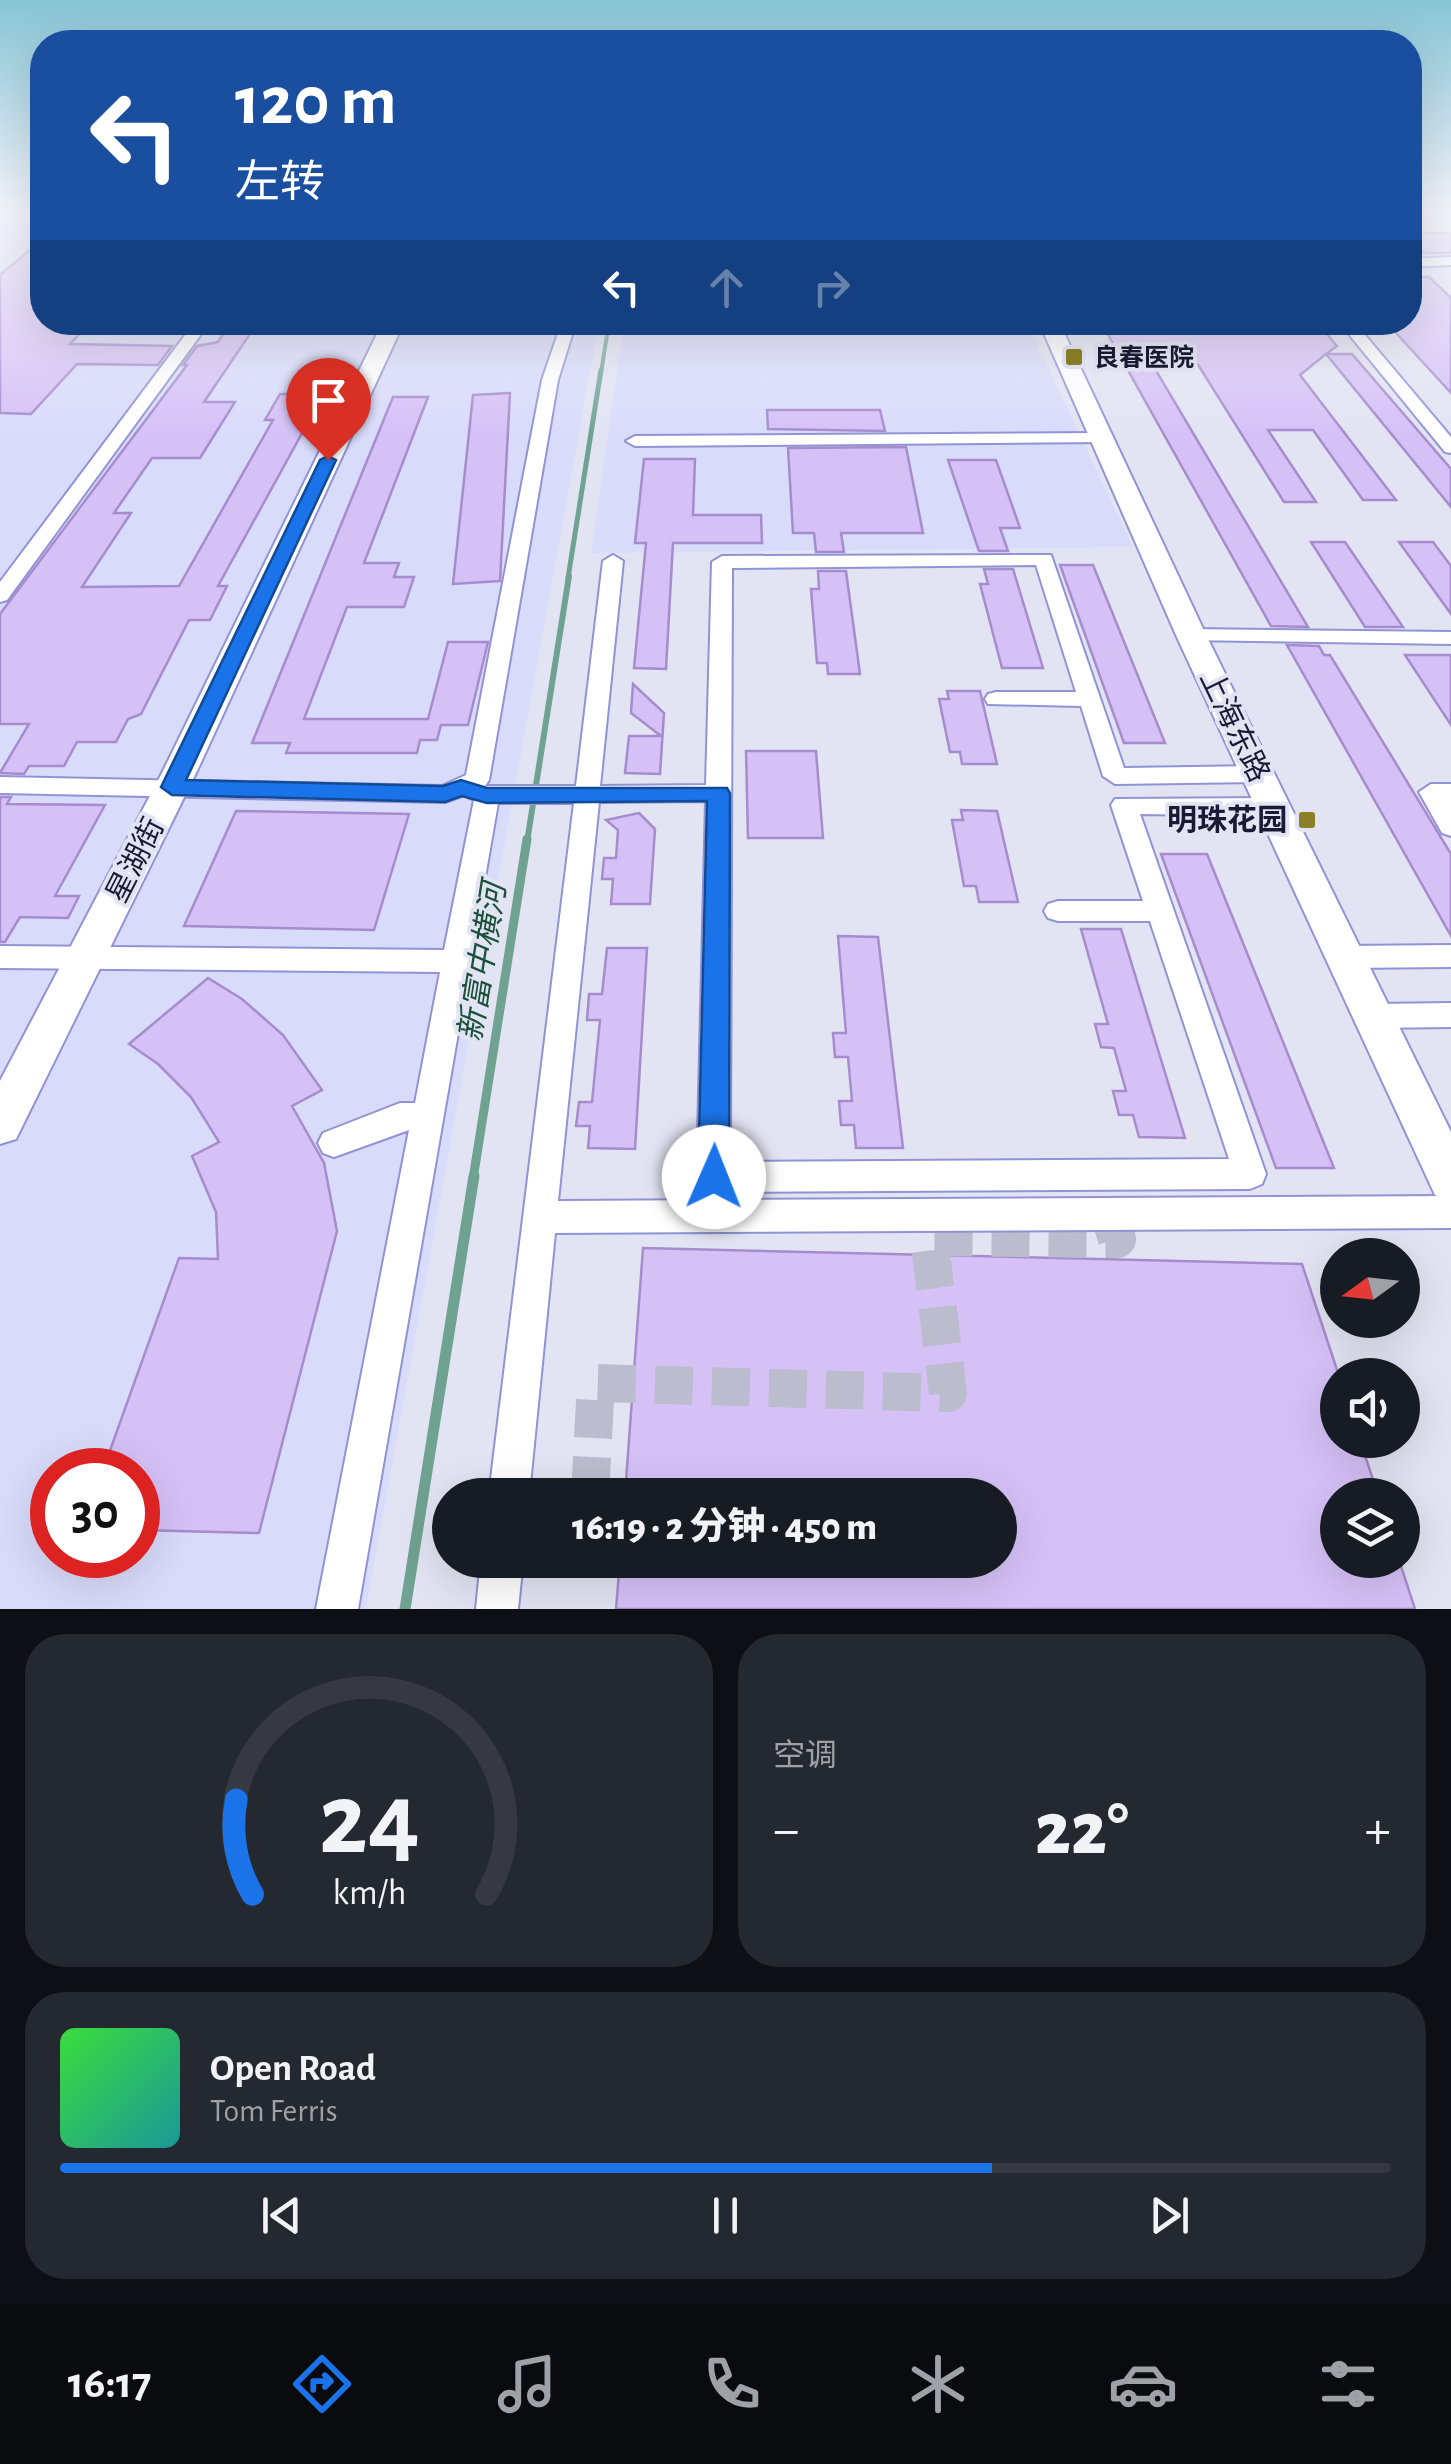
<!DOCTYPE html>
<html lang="zh">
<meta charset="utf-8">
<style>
body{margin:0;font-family:"Alegreya Sans","Noto Sans SC",sans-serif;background:#242831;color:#f1f3f6;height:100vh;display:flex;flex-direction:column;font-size:38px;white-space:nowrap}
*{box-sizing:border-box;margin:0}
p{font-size:32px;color:#9ea1a6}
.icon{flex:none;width:55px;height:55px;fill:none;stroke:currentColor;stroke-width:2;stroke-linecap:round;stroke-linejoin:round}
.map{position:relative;height:1609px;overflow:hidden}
.panel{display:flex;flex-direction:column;gap:25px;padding:25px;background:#0d0f14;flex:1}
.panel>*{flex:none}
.hud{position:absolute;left:30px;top:30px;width:1392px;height:305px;border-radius:40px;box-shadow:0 10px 40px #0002;background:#1a4fa0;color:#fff;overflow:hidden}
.needle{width:65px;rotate:255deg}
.controls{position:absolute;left:1320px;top:1238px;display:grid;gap:20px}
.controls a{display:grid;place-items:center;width:100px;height:100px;border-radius:50%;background:#171b24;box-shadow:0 10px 40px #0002;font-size:50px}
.speed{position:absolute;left:30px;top:1448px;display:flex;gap:20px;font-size:50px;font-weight:700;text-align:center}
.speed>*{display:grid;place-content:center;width:130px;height:130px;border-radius:50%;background:#171b24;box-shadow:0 10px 40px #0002;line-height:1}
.speed .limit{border:15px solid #d22;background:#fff;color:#111}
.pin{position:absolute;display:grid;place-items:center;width:85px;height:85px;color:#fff;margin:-102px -42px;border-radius:50% 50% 50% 0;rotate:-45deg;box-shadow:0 0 10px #0007}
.pin .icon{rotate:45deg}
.me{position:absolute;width:110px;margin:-55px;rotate:1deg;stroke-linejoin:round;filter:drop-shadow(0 0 8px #0008)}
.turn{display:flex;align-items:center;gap:35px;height:210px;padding:0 40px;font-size:45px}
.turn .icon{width:130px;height:130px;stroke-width:2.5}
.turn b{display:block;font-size:70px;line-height:85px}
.lanes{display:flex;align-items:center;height:95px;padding:0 40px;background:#0003;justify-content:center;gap:50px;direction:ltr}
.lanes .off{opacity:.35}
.big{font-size:75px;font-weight:800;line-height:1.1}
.panel .card{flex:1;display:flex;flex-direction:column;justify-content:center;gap:15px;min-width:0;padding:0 35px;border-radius:40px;background:#242831}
.panel .dial{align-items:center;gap:0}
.dial svg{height:260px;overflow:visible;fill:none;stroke:#363941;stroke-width:7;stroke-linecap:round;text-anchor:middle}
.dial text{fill:#f1f3f6;stroke:none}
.song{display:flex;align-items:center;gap:30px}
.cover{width:120px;height:120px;border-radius:15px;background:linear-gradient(135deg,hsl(120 70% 55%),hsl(180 70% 35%))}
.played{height:10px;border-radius:5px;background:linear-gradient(90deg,#1a73e8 70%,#363941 70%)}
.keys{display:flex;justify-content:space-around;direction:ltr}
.heat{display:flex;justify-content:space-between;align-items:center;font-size:55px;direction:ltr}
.panel .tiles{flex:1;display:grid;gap:25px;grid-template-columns:1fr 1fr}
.card:last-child{grid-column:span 2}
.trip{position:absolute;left:432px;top:1478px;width:585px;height:100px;border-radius:50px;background:#171b24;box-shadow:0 10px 40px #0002;font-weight:800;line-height:100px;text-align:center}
.tab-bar{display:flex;height:160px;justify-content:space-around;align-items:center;background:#090b0e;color:#9ea1a6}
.tab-bar .icon{width:70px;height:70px}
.tab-bar .active{color:#1a73e8}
.tab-bar b{font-size:45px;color:#f1f3f6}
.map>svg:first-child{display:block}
.built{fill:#d9dbfb;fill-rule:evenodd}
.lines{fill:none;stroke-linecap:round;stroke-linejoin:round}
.stream-far4{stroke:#70a291;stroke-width:4}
.stream-far3{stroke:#70a291;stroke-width:5}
.stream-far2{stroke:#70a291;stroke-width:6}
.stream-far1{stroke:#70a291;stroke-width:9}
.stream{stroke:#70a291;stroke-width:11}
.building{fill:#d6c1f7;stroke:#a68ccd;stroke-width:2.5}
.street-tunnel{stroke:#bbbccd;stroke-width:38;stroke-dasharray:38 19;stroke-linecap:butt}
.street-casing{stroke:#9193d5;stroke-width:4}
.secondary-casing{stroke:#9193d5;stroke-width:4}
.street{fill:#fff;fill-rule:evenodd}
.secondary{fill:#fff;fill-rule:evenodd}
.route{fill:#1a73e8;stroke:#114b97;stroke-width:2.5}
.poi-dot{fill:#8b8027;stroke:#e3e4f3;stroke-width:4}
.labels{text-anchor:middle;stroke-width:8;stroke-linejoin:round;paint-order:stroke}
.far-poi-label{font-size:25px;font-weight:bold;fill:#1a1a34;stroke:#e3e4f3;text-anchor:start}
.street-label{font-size:30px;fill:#1a1a34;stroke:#e3e4f3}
.poi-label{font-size:30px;font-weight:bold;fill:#1a1a34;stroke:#e3e4f3;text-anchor:end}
.water-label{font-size:32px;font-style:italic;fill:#1a513a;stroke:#e3e4f3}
</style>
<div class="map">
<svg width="1451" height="1609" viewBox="0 0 1451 1609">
<rect width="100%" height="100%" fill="#e3e4f3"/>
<g class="built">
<path d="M12 211H42V322L599 323 366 1609H0V221ZM52 1470H138V1555H52Z"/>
<path d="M624 322 1027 323 1133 547 591 553Z"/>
</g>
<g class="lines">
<path class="stream-far4" d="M601 373 609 322"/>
<path class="stream-far3" d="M568 578 601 370"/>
<path class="stream-far2" d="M527 842 569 576"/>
<path class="stream-far1" d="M473 1179 527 839"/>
<path class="stream" d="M405 1609 474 1176"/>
</g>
<g class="building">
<path d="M1410 233H1451V253H1417L1410 247Z"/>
<path d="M42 240V322H91L70 344 172 346 158 365 77 364 31 414 0 413V275Z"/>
<path d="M1410 277H1429L1451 298V393L1386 322H1410Z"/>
<path d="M231 322H258L204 402H235L200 458H152L114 513H131L82 587 179 586 273 420H265L280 394H314L308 406H317L218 586H227L210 620H189L141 714 128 719 116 742H77L64 766H29L24 774 0 773 29 724H0V614L187 365H183L197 346 218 342Z"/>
<path d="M1101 322H1317L1337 346 1326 354H1352L1451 469V507L1326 354 1300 375 1396 500H1363L1313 430H1268L1316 502H1284L1187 347H1142L1308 627 1271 626Z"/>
<path d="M510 393 500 581 453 584 473 395Z"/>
<path d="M393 397H428L364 563H399L394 577H414L404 607H347L304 719H428L448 642H488L468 725H441L437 740H420L417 753H286L290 743H252Z"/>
<path d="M767 410H880L885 431 768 429Z"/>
<path d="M906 447 923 533H841L844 552H816L814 533H793L788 448Z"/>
<path d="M644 459H695L693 515H761L762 543H673L666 669 634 668 646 543H635Z"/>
<path d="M948 460H996L1020 528H1000L1008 551H979Z"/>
<path d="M1311 542H1345L1403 627H1365Z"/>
<path d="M1399 542H1433L1451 566V614Z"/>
<path d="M1060 565H1093L1165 743H1124Z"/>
<path d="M984 569H1013L1043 668H1002L980 584H988Z"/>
<path d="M818 571H846L860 674H828L827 663H817L811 589H819Z"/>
<path d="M1287 645 1319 646 1324 655H1330L1451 854V936Z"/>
<path d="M1405 655H1451V725Z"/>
<path d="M633 684 664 713 660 774 625 773 629 736H661L631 713Z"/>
<path d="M947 691H980L997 764H962L960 752H950L939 699H949Z"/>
<path d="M746 751H816L823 838H748Z"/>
<path d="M0 797H11L7 804 105 805 55 896H79L68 918 20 917 5 942H0Z"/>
<path d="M961 810 997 811 1018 902H979L976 886H964L952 820H963Z"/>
<path d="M236 811 409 814 374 930 184 926Z"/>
<path d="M639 813 655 829 650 904H611L613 879H602L604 858H616L618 830 606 820Z"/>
<path d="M1161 854H1207L1334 1168H1276Z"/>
<path d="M1081 929H1121L1185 1138 1139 1137 1133 1115H1119L1113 1091H1126L1114 1048 1101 1047 1095 1024H1108Z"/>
<path d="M838 936 878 937 903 1148H856L854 1125H841L839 1101H852L848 1057H835L833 1033H846Z"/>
<path d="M607 948H647L635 1149 588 1148 590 1126H576L579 1102H592L600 1020H587L589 994H602Z"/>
<path d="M208 978 242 999 283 1035 322 1090 292 1106 324 1163 337 1231 259 1533 138 1530V1470H103L179 1258 218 1259 216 1212 192 1156 219 1142 191 1097 158 1064 129 1044Z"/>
<path d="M643 1248 1302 1264 1338 1373V1440H1360L1378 1495H1338V1560H1399L1415 1609H616L620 1560H1000V1495H625Z"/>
</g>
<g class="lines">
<path class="street-tunnel" d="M590 1495 596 1383 948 1393 929 1237 1117 1239 1109 1213"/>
<defs>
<g id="street">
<path d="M1451 257V265L1410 267V259Z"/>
<path d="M195 322H210L7 600 0 602V582Z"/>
<path d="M562 322H576L558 380 489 780 485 786H576L603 561 613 555 623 561 600 786 706 785 712 562 722 556 1051 555 1124 768 1258 766 1270 774 1258 782 1115 784 1103 776 1081 706 988 704 985 699 988 694 996 692H1076L1036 565 732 568 730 1162 1229 1159 1150 921H1058L1048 918 1044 911 1048 904 1058 901H1143L1111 805 1115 799 1273 798 1286 807 1273 816 1140 814 1266 1174 1262 1184 1250 1189 713 1192 701 1187 697 1177 706 801 599 802 558 1201 1451 1196V1228L555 1233 529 1495H489L574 803H498L358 1609H316L409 1130 334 1157 323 1153 318 1143 323 1133 400 1103H415L440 972 0 968V946L444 950 474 800 464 795 445 802 0 793V777L442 786 466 775 542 380Z"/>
<path d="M1339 322H1354L1451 437V453L1445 452Z"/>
<path d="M1102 433 1111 438 1108 442 635 446 626 441 635 436Z"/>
<path d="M1191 629 1451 632V644L1183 640 1180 635 1183 630Z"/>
<path d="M1431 784H1451V836L1442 833 1419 792Z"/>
<path d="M1451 945V967L1345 968 1335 965 1331 957 1335 949 1345 946Z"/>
<path d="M1451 1003V1027L1373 1028 1363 1024 1358 1016 1363 1008 1373 1004Z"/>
<path d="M481 1560H523L518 1609H476Z"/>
</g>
<g id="secondary">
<path d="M383 322H404L197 771 16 1139 0 1144V1081L163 771Z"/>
<path d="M1039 322H1059L1206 635 1451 1132V1201L1435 1195 1176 635Z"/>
</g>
</defs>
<use href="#street" class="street-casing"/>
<use href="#secondary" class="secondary-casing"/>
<use href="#street" class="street"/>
<use href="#secondary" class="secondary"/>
</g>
<linearGradient id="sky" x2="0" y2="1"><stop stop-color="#87c4d5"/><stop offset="0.48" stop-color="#f2f3fa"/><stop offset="1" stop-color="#f2f3fa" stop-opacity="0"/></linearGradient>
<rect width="1451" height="436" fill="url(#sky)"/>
<path class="route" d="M328 456 336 460 186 780 443 786 461 780 487 788H727L730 793 729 1177 724 1186 714 1190 703 1186 698 1177 707 801 487 803 462 796 445 802 172 795 161 787 320 460Z"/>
<g class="poi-dot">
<rect x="1064" y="347" width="20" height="20" rx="5"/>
<rect x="1297" y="810" width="20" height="20" rx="5"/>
</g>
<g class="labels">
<g class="far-poi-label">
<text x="1094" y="366">良春医院</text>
</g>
<g class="street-label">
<text transform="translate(1235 726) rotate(64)" y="10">上海东路</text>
<text transform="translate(135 860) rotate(-63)" y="10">星湖街</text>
</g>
<g class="poi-label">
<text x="1287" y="830">明珠花园</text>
</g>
<g class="water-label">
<text transform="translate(482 962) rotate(-81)" y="11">新富中横河</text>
</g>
</g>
</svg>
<div class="controls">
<a><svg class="needle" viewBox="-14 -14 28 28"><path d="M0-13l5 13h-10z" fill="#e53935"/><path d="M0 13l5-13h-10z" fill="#9ea1a6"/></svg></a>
<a><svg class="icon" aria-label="sound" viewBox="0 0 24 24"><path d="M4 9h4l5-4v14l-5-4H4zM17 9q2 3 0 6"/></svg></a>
<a><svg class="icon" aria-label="layers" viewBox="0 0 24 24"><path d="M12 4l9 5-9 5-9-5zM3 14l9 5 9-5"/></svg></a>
</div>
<div class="speed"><div class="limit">30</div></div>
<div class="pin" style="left:328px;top:460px;background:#d93025"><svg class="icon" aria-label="arrive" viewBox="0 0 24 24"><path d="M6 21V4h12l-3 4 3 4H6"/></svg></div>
<svg class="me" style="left:714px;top:1177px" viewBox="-20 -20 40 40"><circle r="19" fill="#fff"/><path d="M0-13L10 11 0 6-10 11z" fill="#1a73e8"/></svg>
<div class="trip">16:19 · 2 分钟 · 450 m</div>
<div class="hud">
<div class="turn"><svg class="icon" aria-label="left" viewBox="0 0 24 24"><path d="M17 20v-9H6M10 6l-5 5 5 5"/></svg><div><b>120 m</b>左转</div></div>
<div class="lanes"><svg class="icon" aria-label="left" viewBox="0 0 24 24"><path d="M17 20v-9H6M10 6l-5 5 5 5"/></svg><svg class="icon off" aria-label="ahead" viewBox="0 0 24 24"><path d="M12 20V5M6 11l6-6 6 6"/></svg><svg class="icon off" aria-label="right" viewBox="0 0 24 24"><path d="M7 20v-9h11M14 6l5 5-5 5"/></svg></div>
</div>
</div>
<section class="panel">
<div class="tiles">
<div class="card dial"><svg viewBox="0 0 100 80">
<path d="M14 69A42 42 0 1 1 86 69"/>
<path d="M14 69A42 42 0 0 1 9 40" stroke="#1a73e8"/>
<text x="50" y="56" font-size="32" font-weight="700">24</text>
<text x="50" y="72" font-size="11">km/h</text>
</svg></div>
<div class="card"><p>空调</p>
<div class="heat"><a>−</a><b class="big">22°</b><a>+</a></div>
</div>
<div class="card">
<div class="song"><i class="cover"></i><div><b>Open Road</b><p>Tom Ferris</p></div></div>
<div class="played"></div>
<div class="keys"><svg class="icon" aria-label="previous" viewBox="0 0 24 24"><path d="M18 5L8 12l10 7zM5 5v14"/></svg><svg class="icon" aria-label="pause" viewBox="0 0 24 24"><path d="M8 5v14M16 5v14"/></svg><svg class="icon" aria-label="next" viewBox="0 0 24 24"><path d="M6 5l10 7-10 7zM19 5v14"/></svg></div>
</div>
</div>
</section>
<nav class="tab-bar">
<b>16:17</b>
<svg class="icon active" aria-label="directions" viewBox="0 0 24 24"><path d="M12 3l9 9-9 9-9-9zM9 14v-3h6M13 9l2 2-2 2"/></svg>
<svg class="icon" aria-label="music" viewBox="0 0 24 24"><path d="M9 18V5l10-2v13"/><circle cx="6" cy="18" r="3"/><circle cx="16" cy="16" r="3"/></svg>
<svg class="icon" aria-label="phone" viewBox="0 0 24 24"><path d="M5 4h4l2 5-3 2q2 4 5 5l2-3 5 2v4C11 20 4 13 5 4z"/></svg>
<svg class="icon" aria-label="climate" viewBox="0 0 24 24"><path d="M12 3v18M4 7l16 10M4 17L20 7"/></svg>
<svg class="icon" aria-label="car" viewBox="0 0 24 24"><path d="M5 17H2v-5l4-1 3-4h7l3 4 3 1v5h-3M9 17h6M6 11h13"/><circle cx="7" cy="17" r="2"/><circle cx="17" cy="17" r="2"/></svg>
<svg class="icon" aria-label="filters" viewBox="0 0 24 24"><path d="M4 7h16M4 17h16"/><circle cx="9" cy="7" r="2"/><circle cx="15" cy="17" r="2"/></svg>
</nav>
